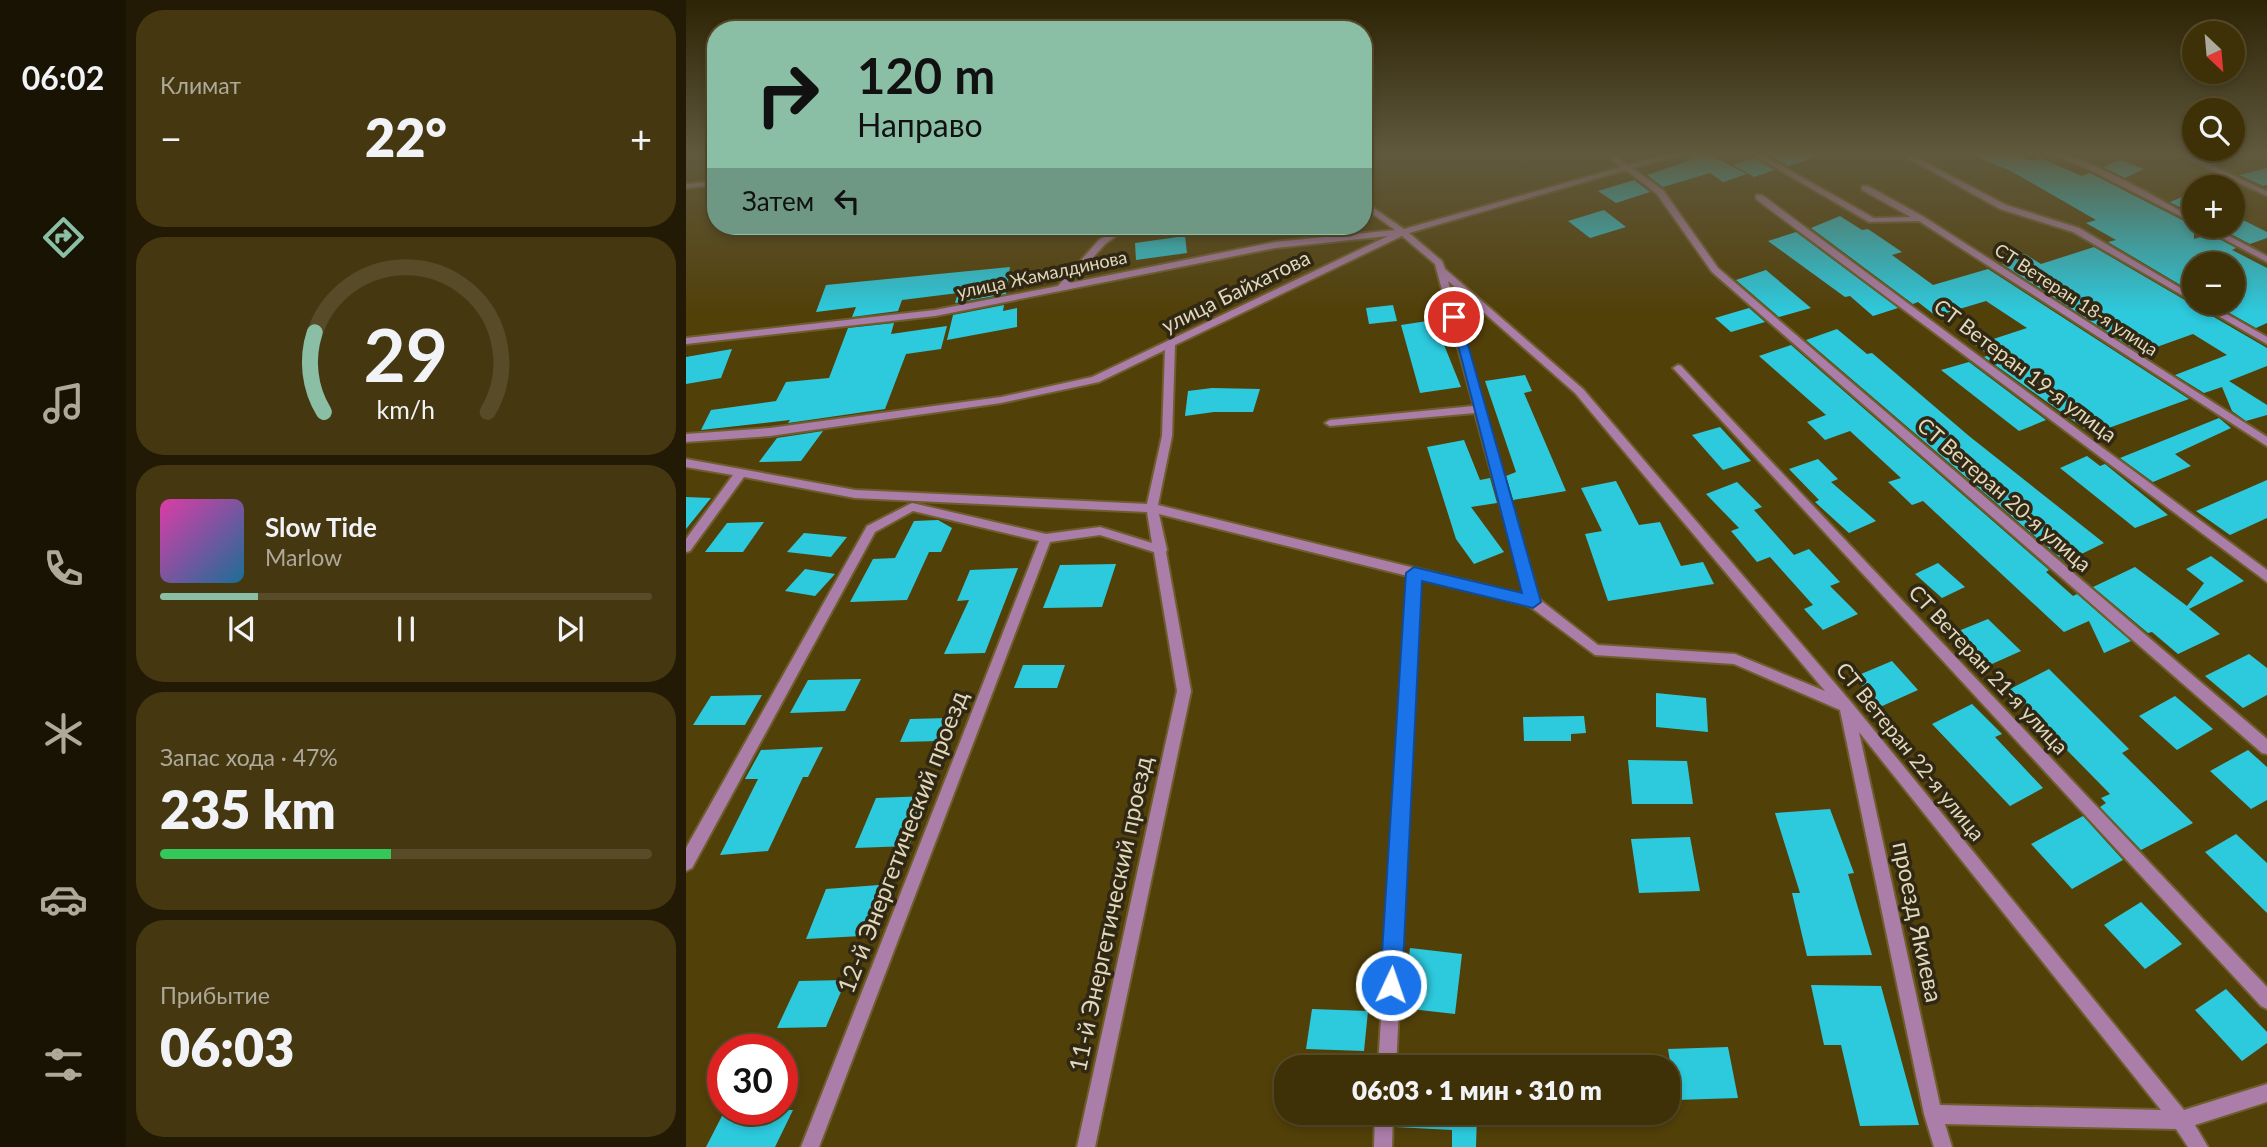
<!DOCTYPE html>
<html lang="ru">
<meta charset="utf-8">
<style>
body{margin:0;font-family:Lato,sans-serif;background:#453811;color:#f1f3f6;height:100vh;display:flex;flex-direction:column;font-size:26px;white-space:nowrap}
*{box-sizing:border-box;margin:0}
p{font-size:23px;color:#ada99b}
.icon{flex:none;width:38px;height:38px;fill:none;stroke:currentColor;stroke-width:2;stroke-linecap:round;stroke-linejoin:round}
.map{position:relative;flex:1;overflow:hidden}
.side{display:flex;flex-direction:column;gap:10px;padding:10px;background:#221a04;width:560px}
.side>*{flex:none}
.hud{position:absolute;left:21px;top:21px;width:665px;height:214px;border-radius:28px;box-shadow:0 4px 10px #0003,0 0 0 2px #574b28;background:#8abfa5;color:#111;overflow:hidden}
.needle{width:46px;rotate:154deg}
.tools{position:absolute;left:1496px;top:21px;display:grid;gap:14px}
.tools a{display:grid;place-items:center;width:63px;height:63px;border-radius:50%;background:#3e3007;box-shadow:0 4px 10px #0003,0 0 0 2px #574b28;font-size:35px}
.speed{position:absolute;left:21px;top:1034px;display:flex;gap:14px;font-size:35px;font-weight:700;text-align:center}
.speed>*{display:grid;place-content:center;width:91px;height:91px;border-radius:50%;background:#3e3007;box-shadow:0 4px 10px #0003,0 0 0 2px #574b28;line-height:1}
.speed .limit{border:10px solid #d22;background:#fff;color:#111}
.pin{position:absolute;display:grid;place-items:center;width:60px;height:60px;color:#fff;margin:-30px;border:4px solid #fff;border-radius:50%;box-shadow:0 2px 7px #0007}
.me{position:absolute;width:77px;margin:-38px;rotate:3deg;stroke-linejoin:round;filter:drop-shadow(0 0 5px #0008)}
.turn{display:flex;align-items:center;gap:24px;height:147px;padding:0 35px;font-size:32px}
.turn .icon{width:91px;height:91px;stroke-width:2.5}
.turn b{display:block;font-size:49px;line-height:60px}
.then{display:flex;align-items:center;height:66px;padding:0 35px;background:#0003;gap:14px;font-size:26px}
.big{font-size:52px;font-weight:800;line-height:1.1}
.side .tile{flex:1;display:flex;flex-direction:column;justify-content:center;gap:10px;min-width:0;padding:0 24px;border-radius:28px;background:#453811}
.side .dial{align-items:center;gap:0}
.dial svg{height:182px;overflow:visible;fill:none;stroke:#574b28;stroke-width:7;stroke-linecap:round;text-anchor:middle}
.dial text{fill:#f1f3f6;stroke:none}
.song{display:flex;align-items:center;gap:21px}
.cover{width:84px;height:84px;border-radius:10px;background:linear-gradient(135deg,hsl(320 70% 55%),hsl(200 70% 35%))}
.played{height:7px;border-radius:4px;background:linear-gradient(90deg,#8abfa5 20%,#574b28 20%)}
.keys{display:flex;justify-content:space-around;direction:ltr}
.heat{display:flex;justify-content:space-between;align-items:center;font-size:38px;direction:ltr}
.charge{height:10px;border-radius:5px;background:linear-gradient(90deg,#34c759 47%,#574b28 0)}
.trip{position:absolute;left:588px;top:1055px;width:406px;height:70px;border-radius:28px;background:#3e3007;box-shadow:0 4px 10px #0003,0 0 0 2px #574b28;font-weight:800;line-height:70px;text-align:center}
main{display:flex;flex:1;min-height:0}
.dock{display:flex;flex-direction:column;width:126px;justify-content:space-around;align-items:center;background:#191303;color:#ada99b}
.dock .icon{width:49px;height:49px}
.dock .selected{color:#8abfa5}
.dock b{font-size:32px;color:#f1f3f6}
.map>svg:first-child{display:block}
.building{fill:#2dcade}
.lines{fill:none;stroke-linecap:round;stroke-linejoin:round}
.minor-casing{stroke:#6f5e2d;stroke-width:4}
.minor{fill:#ab7da9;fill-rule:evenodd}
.route{fill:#1a73e8;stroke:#114b97;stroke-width:2}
.labels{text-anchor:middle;stroke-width:7;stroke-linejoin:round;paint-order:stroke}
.far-street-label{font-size:18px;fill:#e1d7bd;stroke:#302813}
.street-label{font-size:21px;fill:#e1d7bd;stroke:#302813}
.near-street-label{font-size:24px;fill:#e1d7bd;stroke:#302813}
</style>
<main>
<nav class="dock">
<b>06:02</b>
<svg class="icon selected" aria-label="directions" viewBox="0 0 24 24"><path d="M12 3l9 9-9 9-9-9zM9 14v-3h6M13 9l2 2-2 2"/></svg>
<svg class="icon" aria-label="music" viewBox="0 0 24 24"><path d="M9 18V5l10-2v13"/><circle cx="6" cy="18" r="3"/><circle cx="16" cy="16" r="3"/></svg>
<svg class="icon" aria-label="phone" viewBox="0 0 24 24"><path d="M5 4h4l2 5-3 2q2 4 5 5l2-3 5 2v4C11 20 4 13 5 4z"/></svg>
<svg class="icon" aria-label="climate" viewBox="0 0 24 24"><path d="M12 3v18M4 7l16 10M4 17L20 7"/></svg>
<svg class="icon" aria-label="car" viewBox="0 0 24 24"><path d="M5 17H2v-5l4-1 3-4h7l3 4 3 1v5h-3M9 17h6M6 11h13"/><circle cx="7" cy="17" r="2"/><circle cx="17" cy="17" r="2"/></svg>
<svg class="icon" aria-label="filters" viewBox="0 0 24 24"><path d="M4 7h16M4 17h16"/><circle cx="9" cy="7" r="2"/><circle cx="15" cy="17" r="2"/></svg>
</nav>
<section class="side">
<div class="tile"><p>Климат</p>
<div class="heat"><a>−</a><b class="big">22°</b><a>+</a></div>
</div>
<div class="tile dial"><svg viewBox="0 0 100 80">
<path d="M14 69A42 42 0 1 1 86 69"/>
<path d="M14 69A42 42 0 0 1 10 34" stroke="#8abfa5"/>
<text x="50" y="56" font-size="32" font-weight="700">29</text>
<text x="50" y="72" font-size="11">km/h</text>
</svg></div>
<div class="tile">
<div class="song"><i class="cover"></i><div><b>Slow Tide</b><p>Marlow</p></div></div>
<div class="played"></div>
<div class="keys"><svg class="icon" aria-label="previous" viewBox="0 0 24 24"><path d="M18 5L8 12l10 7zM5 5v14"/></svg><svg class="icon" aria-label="pause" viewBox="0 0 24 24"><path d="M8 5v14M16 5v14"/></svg><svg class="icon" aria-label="next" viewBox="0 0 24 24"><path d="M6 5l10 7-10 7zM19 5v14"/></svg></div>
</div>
<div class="tile"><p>Запас хода · 47%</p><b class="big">235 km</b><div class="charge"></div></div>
<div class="tile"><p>Прибытие</p><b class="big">06:03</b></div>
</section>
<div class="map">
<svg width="1581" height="1147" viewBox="0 0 1581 1147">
<rect width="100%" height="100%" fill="#524009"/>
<g class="building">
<path d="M997 153H1021L1061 174 1037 182 1024 173 977 187 961 175 1005 160Z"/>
<path d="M1086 153H1132L1133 156 1102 166 1081 154Z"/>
<path d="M1281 153H1325L1347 161 1354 158 1396 176 1404 173 1508 226V239L1524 234 1550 248 1546 250 1581 268V323L1570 328 1526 303H1547V264H1508V293L1422 242 1430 240 1400 223 1410 220 1325 171Z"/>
<path d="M1068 158 1089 170 1068 177 1047 165Z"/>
<path d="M1434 160 1458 169 1439 178 1417 167Z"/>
<path d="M1581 168V185L1577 186 1553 175Z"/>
<path d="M948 180 964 192 930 203 912 191Z"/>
<path d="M1508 192V215L1484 202Z"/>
<path d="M918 210 940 227 904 238 882 221Z"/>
<path d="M1547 215 1581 232V238L1564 244 1537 230 1547 227Z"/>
<path d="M1154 216 1176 230 1182 229 1216 252 1206 255 1247 285 1302 269 1503 399 1406 434 1298 357 1303 355 1289 345 1341 328 1300 301 1250 316 1232 302 1227 304 1125 228Z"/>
<path d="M1110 232 1212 308 1187 316 1164 296 1159 297 1082 241Z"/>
<path d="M499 236 501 253 450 260 449 243Z"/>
<path d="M1408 247 1581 348V366L1543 381 1581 405V415L1560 421 1546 411 1536 387 1518 393 1489 375 1541 355 1507 334 1454 353 1316 264 1320 263 1317 261 1339 254 1355 264Z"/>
<path d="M324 267 320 294 269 303 272 293 216 300 212 311 166 317 170 307 130 312 140 285Z"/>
<path d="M1080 270 1125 308 1093 317 1050 280Z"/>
<path d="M318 305 317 311 331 308V327L261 340 267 315Z"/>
<path d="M707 305 711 321 683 324 680 308Z"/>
<path d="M1063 308 1079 322 1045 332 1029 318Z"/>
<path d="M748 320 775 387 734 393 715 325Z"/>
<path d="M208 323 205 334 261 326 255 349 220 354 199 409 102 423 104 420 15 430 25 410 90 401 100 382 143 378 162 328Z"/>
<path d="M1151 329 1181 354 1186 353 1283 436 1418 543 1379 562 1120 340Z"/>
<path d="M1105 345 1363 570 1360 572 1387 596 1391 594 1445 641 1418 653 1403 621 1378 632 1237 501 1226 505 1202 482 1215 478 1164 431 1139 440 1121 422 1140 415 1073 356Z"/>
<path d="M46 349 35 378 0 384V357Z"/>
<path d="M1283 362 1360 420 1333 431 1255 370Z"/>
<path d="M839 375 846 391 838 393 880 491 827 500 820 476 830 472 799 381Z"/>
<path d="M526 388 574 389 567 412H528L499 416 502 391Z"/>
<path d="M1533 418 1545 428 1489 454 1505 466 1467 482 1434 458Z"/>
<path d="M1034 427 1065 461 1037 470 1006 435Z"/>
<path d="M137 431 115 461 73 462 91 438Z"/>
<path d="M778 440 794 480 804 478 811 503 785 507 818 552 788 564 770 539 741 447Z"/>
<path d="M1401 456 1414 466 1419 464 1482 515 1449 528 1374 468Z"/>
<path d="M1132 459 1152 479 1145 482 1190 521 1163 533 1129 502 1133 500 1103 469Z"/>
<path d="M1581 480V518L1544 535 1510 511Z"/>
<path d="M930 481 953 525 974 522 995 566 1017 562 1028 584 922 601 899 534 916 531 895 488Z"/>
<path d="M1051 482 1076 507 1068 510 1108 555 1123 549 1154 582 1144 586 1172 614 1137 630 1118 609 1127 605 1084 557 1071 562 1045 531 1053 528 1020 494Z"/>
<path d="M0 497 25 498 0 529Z"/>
<path d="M252 520 266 528 255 552H243L221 600 164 602 187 559 209 558 228 521Z"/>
<path d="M78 522 57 552H19L41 523Z"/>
<path d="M118 533 161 537 145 557 101 552Z"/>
<path d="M1525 556 1558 581 1503 609 1534 634 1492 654 1466 632 1462 633 1407 587 1449 567 1501 606 1518 583 1500 569Z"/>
<path d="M1252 563 1279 587 1256 598 1229 574Z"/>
<path d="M430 564 416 607 357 608 374 565Z"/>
<path d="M332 568 299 653 258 654 283 600 271 601 284 570Z"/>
<path d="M119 569 149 574 129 596 99 591Z"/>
<path d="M1302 619 1335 651 1297 668 1265 634Z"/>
<path d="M1563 654 1581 668V695L1557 708 1519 676Z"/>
<path d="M1206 661 1232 690 1194 707 1168 677Z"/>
<path d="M337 665H379L371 688H328Z"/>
<path d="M1363 669 1443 749 1436 753 1507 823 1455 850 1414 807 1420 803 1415 798 1424 794 1322 690Z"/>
<path d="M175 679 159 711 104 713 122 680Z"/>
<path d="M970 693 1020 698 1022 732 970 727Z"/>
<path d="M76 695 59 725H7L25 696Z"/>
<path d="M1489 696 1527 729 1491 750 1453 716Z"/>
<path d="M1286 704 1316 734 1309 737 1357 788 1324 806 1246 724Z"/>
<path d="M898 716 900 733 885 734V741H838L837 717Z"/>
<path d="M263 718 253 741 214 742 224 719Z"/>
<path d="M137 747 122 777H117L82 851 34 855 72 779H59L75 750Z"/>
<path d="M1562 750 1581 767V800L1565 809 1524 771Z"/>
<path d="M942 760 1001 761 1007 804H946Z"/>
<path d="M242 796 223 846 169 848 190 798Z"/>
<path d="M1144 809 1168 873 1162 874 1186 955 1121 956 1106 893H1114L1089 813Z"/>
<path d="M1397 816 1437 860 1386 889 1345 844Z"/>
<path d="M1550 834 1581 863V913L1519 852Z"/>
<path d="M1004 837 1014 891 953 893 945 839Z"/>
<path d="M193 885 175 936 120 939 140 889Z"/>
<path d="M1455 902 1496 944 1459 969 1418 925Z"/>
<path d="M724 948 776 954 769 1014 716 1008Z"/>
<path d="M160 980 140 1027 91 1028 113 981Z"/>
<path d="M1125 985 1195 986 1233 1125 1174 1126 1155 1045H1138Z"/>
<path d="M1540 989 1581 1032V1043L1556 1061 1509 1010Z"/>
<path d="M626 1009 682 1011 678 1051 620 1049Z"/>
<path d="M1042 1047 1052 1098 990 1100 982 1049Z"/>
<path d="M39 1110H107L89 1147H20Z"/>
<path d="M710 1113H791L790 1147H766V1130L709 1127Z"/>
</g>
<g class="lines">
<defs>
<g id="minor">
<path d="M918 153H925L942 165 985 153H994V155L946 168 977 190 1032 268 1581 739V754L1576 753 1026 272 971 194 940 170 723 233 756 261 759 269 897 389 1165 702 1498 1110 1581 1084V1102L1509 1125 1522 1147H1502L1490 1129 1259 1124 1266 1147H1248L1238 1114 1154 710 1048 664 909 655 843 606 734 579 710 1068H692L722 576 473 514 481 550 480 552 505 691 409 1147H391L491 691 468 552 414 535 364 542 133 1147H115L353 541 227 511 189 532 6 868 0 871V848L181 526 226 503 360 534 414 527 466 543 461 512 169 498 58 477 4 551 0 552V539L47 475 0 467V459L169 490 461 504 476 436 479 350 413 382 315 403 84 436 0 442V434L84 428 315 397 406 377 702 236 589 248 249 316 0 344V338L249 310 372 286 413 240 435 226H444L419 244 384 283 589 242 709 230 677 207V201L718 229 935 167ZM716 236 749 264 788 406 644 420 639 423 644 426 789 413 839 595 472 505 486 436 489 345ZM762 281 889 393 1139 691 1049 654 912 645 853 599ZM1173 732 1475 1110 1254 1105Z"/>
<path d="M1064 153H1073L1188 218 1225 217 1176 190V186H1182L1238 217 1581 437V446L1233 221 1183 222Z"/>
<path d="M1213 153H1222L1320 205 1393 228 1508 296V302L1387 232 1314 209Z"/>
<path d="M1361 153C1393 150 1477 202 1508 218V223L1400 168Z"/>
<path d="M1489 153H1498L1581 191V196Z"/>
<path d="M30 181V185L0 188V184Z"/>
<path d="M1070 195H1076L1581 570V582L1070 199Z"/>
<path d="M1514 226H1524L1581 256V262Z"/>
<path d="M1510 303H1521L1581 337V344Z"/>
<path d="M992 365 995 366 1581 987V1009L1575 1006 989 370 987 368Z"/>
<path d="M689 1113H707L706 1147H688Z"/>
</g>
</defs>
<use href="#minor" class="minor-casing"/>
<use href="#minor" class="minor"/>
</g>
<linearGradient id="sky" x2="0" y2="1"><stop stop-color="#2d2305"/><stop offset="0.49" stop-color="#60593e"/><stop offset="1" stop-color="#60593e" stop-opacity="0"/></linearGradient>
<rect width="1581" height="313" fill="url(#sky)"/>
<path class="route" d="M764 314 774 317 855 602 847 608 736 581 716 985 713 993 705 996 697 993 694 985 720 573 728 567 836 593Z"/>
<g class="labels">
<g class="far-street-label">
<text transform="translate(356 275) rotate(-12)" y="6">улица Жамалдинова</text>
<text transform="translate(1390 300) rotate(33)" y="6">СТ Ветеран 18-я улица</text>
</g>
<g class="street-label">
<text transform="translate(550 292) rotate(-26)" y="7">улица Байхатова</text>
<text transform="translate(1339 371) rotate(37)" y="7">СТ Ветеран 19-я улица</text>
<text transform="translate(1318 495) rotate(41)" y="7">СТ Ветеран 20-я улица</text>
<text transform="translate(1302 670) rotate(47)" y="7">СТ Ветеран 21-я улица</text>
<text transform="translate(1224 752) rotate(51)" y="7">СТ Ветеран 22-я улица</text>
</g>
<g class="near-street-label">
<text transform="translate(217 842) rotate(-69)" y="8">12-й Энергетический проезд</text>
<text transform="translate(425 914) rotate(-78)" y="8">11-й Энергетический проезд</text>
<text transform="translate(1231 922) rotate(78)" y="8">проезд Якиева</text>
</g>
</g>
</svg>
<div class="tools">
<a><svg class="needle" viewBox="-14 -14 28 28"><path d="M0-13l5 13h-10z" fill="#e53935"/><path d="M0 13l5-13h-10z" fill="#ada99b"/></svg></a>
<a><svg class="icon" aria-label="search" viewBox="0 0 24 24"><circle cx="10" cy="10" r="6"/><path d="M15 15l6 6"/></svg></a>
<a>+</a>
<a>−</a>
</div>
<div class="speed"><div class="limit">30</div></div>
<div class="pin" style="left:768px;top:317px;background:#d93025"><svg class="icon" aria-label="arrive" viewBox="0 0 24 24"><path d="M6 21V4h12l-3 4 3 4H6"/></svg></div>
<svg class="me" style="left:705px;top:985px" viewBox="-20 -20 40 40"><circle r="17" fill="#1a73e8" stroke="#fff" stroke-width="3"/><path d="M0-11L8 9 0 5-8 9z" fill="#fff"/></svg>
<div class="trip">06:03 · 1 мин · 310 m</div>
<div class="hud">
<div class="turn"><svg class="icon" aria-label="right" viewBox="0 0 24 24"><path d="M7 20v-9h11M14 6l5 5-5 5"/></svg><div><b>120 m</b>Направо</div></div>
<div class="then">Затем<svg class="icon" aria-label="left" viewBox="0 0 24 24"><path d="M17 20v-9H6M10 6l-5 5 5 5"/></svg></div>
</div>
</div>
</main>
